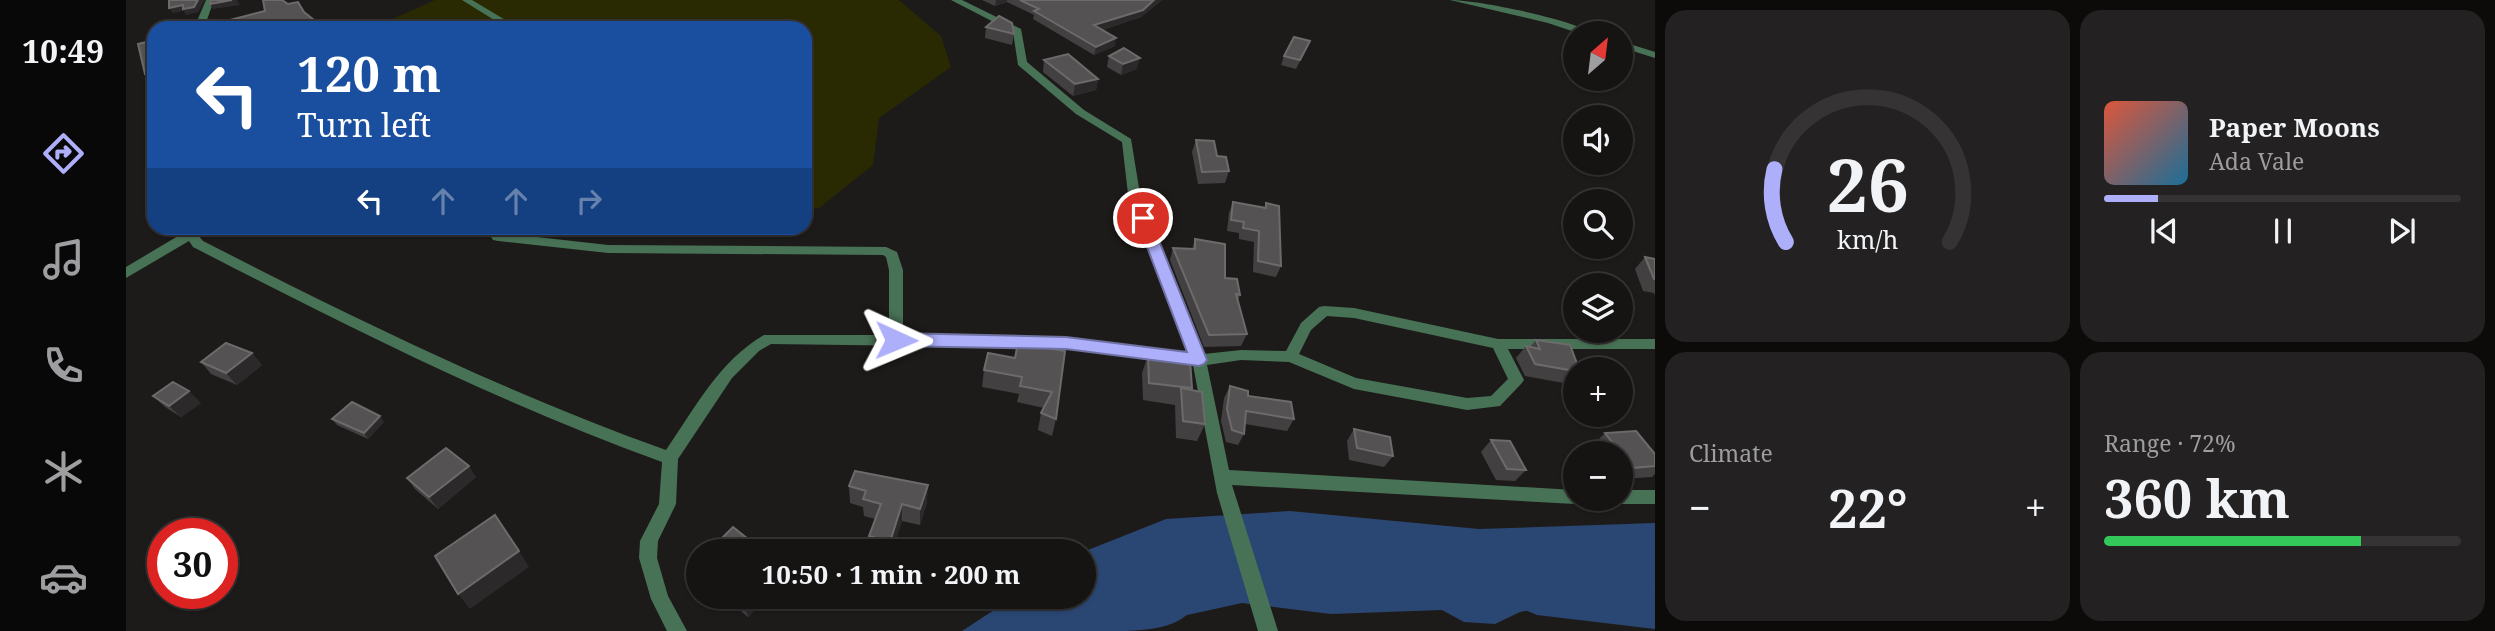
<!DOCTYPE html>
<meta charset="utf-8">
<style>
body{margin:0;font-family:"Noto Serif",serif;background:#232121;color:#f1f3f6;height:100vh;display:flex;flex-direction:column;font-size:26px;white-space:nowrap}
*{box-sizing:border-box;margin:0}
p{font-size:23px;color:#9e9ea0}
.icon{flex:none;width:38px;height:38px;fill:none;stroke:currentColor;stroke-width:2;stroke-linecap:round;stroke-linejoin:round}
.map{position:relative;flex:1;overflow:hidden}
.sheet{display:flex;flex-direction:column;gap:10px;padding:10px;background:#0c0b0a;width:840px}
.sheet>*{flex:none}
.top-card{position:absolute;left:21px;top:21px;width:665px;height:214px;border-radius:21px;box-shadow:0 2px 5px #0004,0 0 0 2px #353333;background:#1a4fa0;color:#fff;overflow:hidden}
.needle{width:46px;rotate:28deg}
.buttons{position:absolute;left:1437px;top:21px;display:grid;gap:14px}
.buttons a{display:grid;place-items:center;width:70px;height:70px;border-radius:50%;background:#161413;box-shadow:0 2px 5px #0004,0 0 0 2px #353333;font-size:35px}
.speed{position:absolute;left:21px;top:518px;display:flex;gap:14px;font-size:35px;font-weight:700;text-align:center}
.speed>*{display:grid;place-content:center;width:91px;height:91px;border-radius:50%;background:#161413;box-shadow:0 2px 5px #0004,0 0 0 2px #353333;line-height:1}
.speed .limit{border:10px solid #d22;background:#fff;color:#111}
.pin{position:absolute;display:grid;place-items:center;width:60px;height:60px;color:#fff;margin:-30px;border:4px solid #fff;border-radius:50%;box-shadow:0 2px 7px #0007}
.me{position:absolute;width:77px;margin:-38px;rotate:91deg;stroke-linejoin:round;filter:drop-shadow(0 0 5px #0008)}
.turn{display:flex;align-items:center;gap:24px;height:147px;padding:0 35px;font-size:32px}
.turn .icon{width:91px;height:91px;stroke-width:2.5}
.turn b{display:block;font-size:49px;line-height:60px}
.lanes{display:flex;align-items:center;height:66px;padding:0 35px;background:#0003;justify-content:center;gap:35px;direction:ltr}
.lanes .off{opacity:.35}
.big{font-size:52px;font-weight:700;line-height:1.1}
.sheet .card{flex:1;display:flex;flex-direction:column;justify-content:center;gap:10px;min-width:0;padding:0 24px;border-radius:21px;background:#232121}
.sheet .dial{align-items:center;gap:0}
.dial svg{height:182px;overflow:visible;fill:none;stroke:#353333;stroke-width:7;stroke-linecap:round;text-anchor:middle}
.dial text{fill:#f1f3f6;stroke:none}
.song{display:flex;align-items:center;gap:21px}
.cover{width:84px;height:84px;border-radius:10px;background:linear-gradient(135deg,hsl(10 70% 55%),hsl(200 70% 35%))}
.played{height:7px;border-radius:4px;background:linear-gradient(90deg,#adaffb 15%,#353333 15%)}
.keys{display:flex;justify-content:space-around;direction:ltr}
.heat{display:flex;justify-content:space-between;align-items:center;font-size:38px;direction:ltr}
.charge{height:10px;border-radius:5px;background:linear-gradient(90deg,#34c759 72%,#353333 0)}
.sheet .tiles{flex:1;display:grid;gap:10px;grid-template-columns:repeat(2,1fr)}
.trip{position:absolute;left:560px;top:539px;width:410px;height:70px;border-radius:35px;background:#161413;box-shadow:0 2px 5px #0004,0 0 0 2px #353333;font-weight:700;line-height:70px;text-align:center}
main{display:flex;flex:1;min-height:0}
.dock{display:flex;flex-direction:column;width:126px;justify-content:space-around;align-items:center;background:#090808;color:#9e9ea0}
.dock .icon{width:49px;height:49px}
.dock .current{color:#adaffb}
.dock b{font-size:32px;color:#f1f3f6}
.map>svg:first-child{display:block}
.green{fill:#292a01}
.water{fill:#2a4773}
.lines{fill:none;stroke-linecap:round;stroke-linejoin:round}
.river{fill:#2a4773;fill-rule:evenodd}
.minor{fill:#487256;fill-rule:evenodd}
.wall{fill:#434042}
.shaded-wall{fill:#2c292a}
.building{fill:#555254;stroke:#6d6a6b;stroke-width:2}
.route{fill:#adaffb;stroke:#7072a3;stroke-width:2}
</style>
<main>
<nav class="dock">
<b>10:49</b>
<svg class="icon current" aria-label="directions" viewBox="0 0 24 24"><path d="M12 3l9 9-9 9-9-9zM9 14v-3h6M13 9l2 2-2 2"/></svg>
<svg class="icon" aria-label="music" viewBox="0 0 24 24"><path d="M9 18V5l10-2v13"/><circle cx="6" cy="18" r="3"/><circle cx="16" cy="16" r="3"/></svg>
<svg class="icon" aria-label="phone" viewBox="0 0 24 24"><path d="M5 4h4l2 5-3 2q2 4 5 5l2-3 5 2v4C11 20 4 13 5 4z"/></svg>
<svg class="icon" aria-label="climate" viewBox="0 0 24 24"><path d="M12 3v18M4 7l16 10M4 17L20 7"/></svg>
<svg class="icon" aria-label="car" viewBox="0 0 24 24"><path d="M5 17H2v-5l4-1 3-4h7l3 4 3 1v5h-3M9 17h6M6 11h13"/><circle cx="7" cy="17" r="2"/><circle cx="17" cy="17" r="2"/></svg>
</nav>
<div class="map">
<svg width="1529" height="631" viewBox="0 0 1529 631">
<rect width="100%" height="100%" fill="#1d1b19"/>
<path class="green" d="M309 0H773L815 36 825 67 753 118 747 165 693 208 679 209V28H247Z"/>
<path class="water" d="M1164 511 1353 529 1529 523V609L1450 601 1394 612 1369 624 1338 622 1316 610 1205 614 1116 603 1011 626 1001 631H836L888 597H957V552L1040 519Z"/>
<g class="lines">
<g class="river">
<path d="M1411 577 1529 591V629L1411 615 1397 609 1391 596 1397 583Z"/>
<path d="M1047 588 1061 594 1067 607C1053 631 1011 631 981 631L987 617Z"/>
</g>
<g class="minor">
<path d="M80 0H88L78 28H68Z"/>
<path d="M336 0H346L393 28H381Z"/>
<path d="M825 0H836L895 29 901 62 958 110 1005 139 1014 194 1078 354 1115 350 1160 351 1175 323 1193 307 1198 306 1228 308 1372 339H1529V349H1382L1398 380 1395 384 1374 406 1341 410 1228 389 1163 362 1115 360 1081 365 1103 470 1449 490V499H1457L1455 502 1449 504 1106 485 1152 631H1132L1091 493 1067 365 940 348 645 344 633 351 606 378 552 459 550 504 532 541 531 558 542 596 561 631H541L525 599 513 558 514 541 533 504 536 462C373 403 221 326 67 247L63 241 0 278V267L57 233 54 228H66L77 241C228 318 380 393 540 450 569 408 593 361 638 335H763V270L760 257 757 255 482 253 372 241 367 240 360 228H372L376 233 482 245 760 247 771 252 777 270V335L940 338 1063 353 1002 194 996 142 950 114 892 65 887 32ZM1201 316 1228 318 1367 348 1382 379 1365 396 1341 398 1230 378 1173 354 1185 330Z"/>
<path d="M1324 0C1351 0 1445 19 1466 33H1452L1422 23Z"/>
<path d="M1494 41 1529 52V58L1494 47Z"/>
<path d="M1494 490H1529V504H1494L1488 502 1486 499H1494Z"/>
</g>
</g>
<g class="wall">
<path d="M856 0H1036L1015 17 976 30 989 46 968 55 907 19 908 15 881 2 869 6Z"/>
<path d="M860 27 888 34 886 45 859 38Z"/>
<path d="M1184 41 1170 69 1155 65 1158 56Z"/>
<path d="M983 56 1011 69 995 75 981 67Z"/>
<path d="M918 60 972 79 970 90 947 96 917 72Z"/>
<path d="M1070 140 1091 156 1103 171 1099 183 1072 184 1066 152Z"/>
<path d="M1107 202 1138 208 1140 203 1155 266 1150 277 1127 272 1128 242 1113 239V233L1101 231 1103 213Z"/>
<path d="M1069 239 1099 278 1114 295 1112 301 1121 334 1115 346 1078 347 1044 260 1047 248 1066 249Z"/>
<path d="M1519 257 1529 259V296L1528 293 1517 291 1509 269Z"/>
<path d="M1410 340 1449 369V377L1443 384 1399 376 1390 358 1400 346 1404 347Z"/>
<path d="M939 351 930 419 926 436 912 430 915 413 918 408 891 402 893 394 856 387 858 370 889 358Z"/>
<path d="M126 353 136 365 111 385 85 374 75 362Z"/>
<path d="M1022 355 1066 388V390L1079 424 1071 441 1050 438 1049 405 1017 400 1016 373Z"/>
<path d="M1104 386 1168 419 1161 431 1119 424 1118 434 1112 445 1100 442 1095 421 1098 398Z"/>
<path d="M27 396 75 403 55 417 39 407Z"/>
<path d="M206 419 258 422 242 439 211 425Z"/>
<path d="M1228 429 1267 456 1258 467 1223 460 1221 441Z"/>
<path d="M1479 433 1529 454V474L1526 477 1494 479V453H1473L1467 445Z"/>
<path d="M1365 440 1400 470 1389 481 1370 480 1355 452Z"/>
<path d="M350 477 312 509 289 489 281 478Z"/>
<path d="M723 486 801 502 794 525 776 521 766 551H744L743 536 749 519 738 516 737 507 724 503Z"/>
<path d="M598 597H641L622 617Z"/>
</g>
<g class="shaded-wall">
<path d="M72 0H79L72 12 60 15 58 11 47 13 43 8Z"/>
<path d="M106 0H111L114 5 87 9 84 4Z"/>
<path d="M870 0H881V2L869 6Z"/>
<path d="M1028 0H1036L1015 17 966 33 968 25Z"/>
<path d="M990 38 989 46 968 55 970 47Z"/>
<path d="M1014 58 1011 69 995 75 997 64Z"/>
<path d="M28 71V81L25 82 19 74Z"/>
<path d="M972 79 970 90 947 96 949 84Z"/>
<path d="M126 353 136 365 111 385 100 373Z"/>
<path d="M63 391 75 403 55 417 43 406Z"/>
<path d="M254 416 258 422 242 439 238 433Z"/>
<path d="M343 466 350 477 312 509 303 497Z"/>
<path d="M802 485 801 502 794 525V509Z"/>
<path d="M776 504V521L766 551H764V542Z"/>
<path d="M393 551 403 567 344 609 332 594Z"/>
<path d="M622 597H641L622 617 617 601Z"/>
</g>
<g class="building">
<path d="M43 0H72L68 7 57 9V5L43 8Z"/>
<path d="M85 0H106L84 4Z"/>
<path d="M137 0H156L162 4 172 2 178 12 198 28H73L139 11Z"/>
<path d="M894 0H1028L1017 10 968 25 990 38 970 47 908 11 913 9Z"/>
<path d="M873 16 886 23 888 34 860 27Z"/>
<path d="M1168 37 1184 41 1174 60 1158 56Z"/>
<path d="M28 40V71L19 74 12 44Z"/>
<path d="M998 48 1014 58 997 64 983 56Z"/>
<path d="M942 54 972 79 949 84 918 60Z"/>
<path d="M28 120V135L25 136Z"/>
<path d="M1070 140 1088 141 1091 156 1100 157 1103 171 1076 172Z"/>
<path d="M1107 202 1140 208V203L1153 206 1155 266 1132 261 1133 231 1117 228 1118 222 1105 220Z"/>
<path d="M1069 239 1099 244V278L1111 279 1114 295 1110 294 1121 334 1083 335 1047 248 1069 249Z"/>
<path d="M1519 257 1529 259V279H1528Z"/>
<path d="M1410 340 1444 345 1453 369H1449V371L1409 364 1400 346 1414 349Z"/>
<path d="M100 343 126 353 100 373 75 362Z"/>
<path d="M892 343 939 351 930 419 915 413 926 392 894 386 896 377 858 370 862 353 889 358Z"/>
<path d="M1022 355 1064 360 1066 388 1023 383Z"/>
<path d="M47 382 63 391 43 406 27 396Z"/>
<path d="M1104 386 1122 391V396L1165 402 1168 419 1120 411 1118 434 1106 430 1101 409Z"/>
<path d="M1055 388 1076 392 1079 424 1057 421Z"/>
<path d="M226 402 254 416 238 433 206 419Z"/>
<path d="M1228 429 1264 437 1267 456 1231 448Z"/>
<path d="M1510 431 1529 454V466L1507 468 1479 433Z"/>
<path d="M1365 440 1384 441 1400 470 1381 469Z"/>
<path d="M320 448 343 466 303 497 281 478Z"/>
<path d="M729 471 802 485 794 509 776 504 764 542 743 536 755 504 737 499 740 491 723 486Z"/>
<path d="M369 515 393 551 332 594 309 556Z"/>
<path d="M607 527 637 551H583Z"/>
<path d="M612 597H622L617 601Z"/>
</g>
<path class="route" d="M1017 213 1024 218 1081 360 1078 364 1073 366 940 349 770 346 762 340 770 333 940 337 1061 352 1010 218Z"/>
</svg>
<div class="buttons">
<a><svg class="needle" viewBox="-14 -14 28 28"><path d="M0-13l5 13h-10z" fill="#e53935"/><path d="M0 13l5-13h-10z" fill="#9e9ea0"/></svg></a>
<a><svg class="icon" aria-label="sound" viewBox="0 0 24 24"><path d="M4 9h4l5-4v14l-5-4H4zM17 9q2 3 0 6"/></svg></a>
<a><svg class="icon" aria-label="search" viewBox="0 0 24 24"><circle cx="10" cy="10" r="6"/><path d="M15 15l6 6"/></svg></a>
<a><svg class="icon" aria-label="layers" viewBox="0 0 24 24"><path d="M12 4l9 5-9 5-9-5zM3 14l9 5 9-5"/></svg></a>
<a>+</a>
<a>−</a>
</div>
<div class="speed"><div class="limit">30</div></div>
<div class="pin" style="left:1017px;top:218px;background:#d93025"><svg class="icon" aria-label="arrive" viewBox="0 0 24 24"><path d="M6 21V4h12l-3 4 3 4H6"/></svg></div>
<svg class="me" style="left:770px;top:340px" viewBox="-20 -20 40 40"><path d="M0-17L14 15 0 8-14 15z" fill="#adaffb" stroke="#fff" stroke-width="4"/></svg>
<div class="trip">10:50 · 1 min · 200 m</div>
<div class="top-card">
<div class="turn"><svg class="icon" aria-label="left" viewBox="0 0 24 24"><path d="M17 20v-9H6M10 6l-5 5 5 5"/></svg><div><b>120 m</b>Turn left</div></div>
<div class="lanes"><svg class="icon" aria-label="left" viewBox="0 0 24 24"><path d="M17 20v-9H6M10 6l-5 5 5 5"/></svg><svg class="icon off" aria-label="ahead" viewBox="0 0 24 24"><path d="M12 20V5M6 11l6-6 6 6"/></svg><svg class="icon off" aria-label="ahead" viewBox="0 0 24 24"><path d="M12 20V5M6 11l6-6 6 6"/></svg><svg class="icon off" aria-label="right" viewBox="0 0 24 24"><path d="M7 20v-9h11M14 6l5 5-5 5"/></svg></div>
</div>
</div>
<section class="sheet">
<div class="tiles">
<div class="card dial"><svg viewBox="0 0 100 80">
<path d="M14 69A42 42 0 1 1 86 69"/>
<path d="M14 69A42 42 0 0 1 9 37" stroke="#adaffb"/>
<text x="50" y="56" font-size="32" font-weight="700">26</text>
<text x="50" y="72" font-size="11">km/h</text>
</svg></div>
<div class="card">
<div class="song"><i class="cover"></i><div><b>Paper Moons</b><p>Ada Vale</p></div></div>
<div class="played"></div>
<div class="keys"><svg class="icon" aria-label="previous" viewBox="0 0 24 24"><path d="M18 5L8 12l10 7zM5 5v14"/></svg><svg class="icon" aria-label="pause" viewBox="0 0 24 24"><path d="M8 5v14M16 5v14"/></svg><svg class="icon" aria-label="next" viewBox="0 0 24 24"><path d="M6 5l10 7-10 7zM19 5v14"/></svg></div>
</div>
<div class="card"><p>Climate</p>
<div class="heat"><a>−</a><b class="big">22°</b><a>+</a></div>
</div>
<div class="card"><p>Range · 72%</p><b class="big">360 km</b><div class="charge"></div></div>
</div>
</section>
</main>
